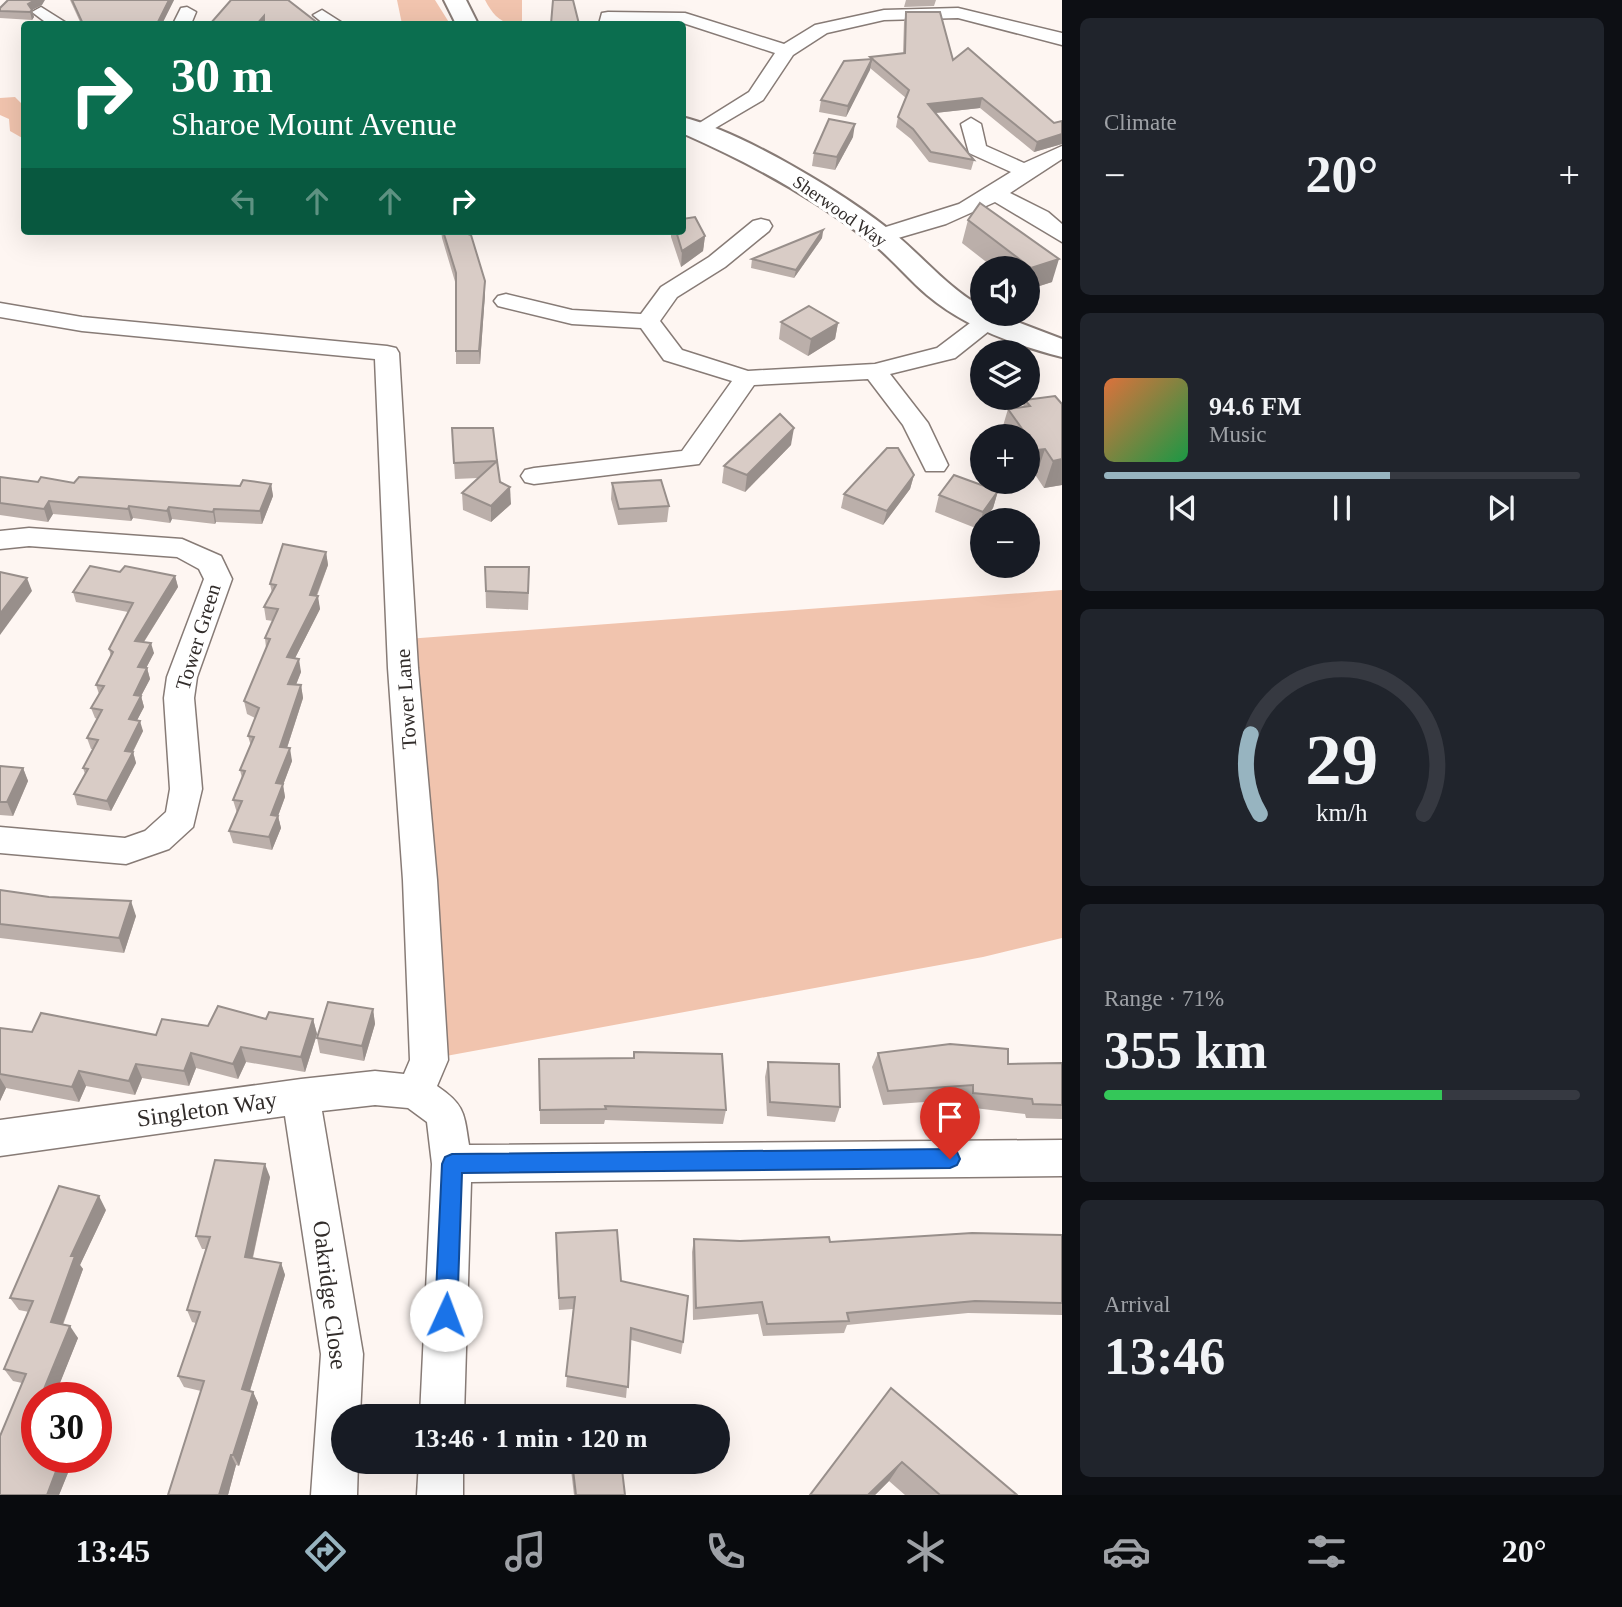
<!DOCTYPE html>
<meta charset="utf-8">
<style>
body{margin:0;font-family:Georgia,serif;background:#20242c;color:#f1f3f6;height:100vh;display:flex;flex-direction:column;font-size:26px;white-space:nowrap}
*{box-sizing:border-box;margin:0}
p{font-size:23px;color:#9ea1a6}
.icon{flex:none;width:38px;height:38px;fill:none;stroke:currentColor;stroke-width:2;stroke-linecap:round;stroke-linejoin:round}
.map{position:relative;flex:1;overflow:hidden}
.drawer{display:flex;flex-direction:column;gap:18px;padding:18px;background:#0d0f14;width:560px}
.drawer>*{flex:none}
.banner{position:absolute;left:21px;top:21px;width:665px;height:214px;border-radius:7px;box-shadow:0 7px 28px #0002;background:#0b6e4f;color:#fff;overflow:hidden}
.controls{position:absolute;left:970px;top:256px;display:grid;gap:14px}
.controls a{display:grid;place-items:center;width:70px;height:70px;border-radius:50%;background:#171b24;box-shadow:0 7px 28px #0002;font-size:35px}
.speed{position:absolute;left:21px;top:1382px;display:flex;gap:14px;font-size:35px;font-weight:700;text-align:center}
.speed>*{display:grid;place-content:center;width:91px;height:91px;border-radius:50%;background:#171b24;box-shadow:0 7px 28px #0002;line-height:1}
.speed .limit{border:10px solid #d22;background:#fff;color:#111}
.pin{position:absolute;display:grid;place-items:center;width:60px;height:60px;color:#fff;margin:-72px -30px;border-radius:50% 50% 50% 0;rotate:-45deg;box-shadow:0 0 7px #0007}
.pin .icon{rotate:45deg}
.me{position:absolute;width:77px;margin:-38px;rotate:2deg;stroke-linejoin:round;filter:drop-shadow(0 0 5px #0008)}
.turn{display:flex;align-items:center;gap:24px;height:147px;padding:0 35px;font-size:32px}
.turn .icon{width:91px;height:91px;stroke-width:2.5}
.turn b{display:block;font-size:49px;line-height:60px}
.lanes{display:flex;align-items:center;height:66px;padding:0 35px;background:#0003;justify-content:center;gap:35px;direction:ltr}
.lanes .off{opacity:.35}
.big{font-size:52px;font-weight:600;line-height:1.1}
.drawer .widget{flex:1;display:flex;flex-direction:column;justify-content:center;gap:10px;min-width:0;padding:0 24px;border-radius:10px;background:#20242c}
.drawer .dial{align-items:center;gap:0}
.dial svg{height:182px;overflow:visible;fill:none;stroke:#363941;stroke-width:7;stroke-linecap:round;text-anchor:middle}
.dial text{fill:#f1f3f6;stroke:none}
.song{display:flex;align-items:center;gap:21px}
.cover{width:84px;height:84px;border-radius:10px;background:linear-gradient(135deg,hsl(20 70% 55%),hsl(140 70% 35%))}
.played{height:7px;border-radius:4px;background:linear-gradient(90deg,#97b4c0 60%,#363941 60%)}
.keys{display:flex;justify-content:space-around;direction:ltr}
.heat{display:flex;justify-content:space-between;align-items:center;font-size:38px;direction:ltr}
.charge{height:10px;border-radius:5px;background:linear-gradient(90deg,#34c759 71%,#363941 0)}
.trip{position:absolute;left:331px;top:1404px;width:399px;height:70px;border-radius:35px;background:#171b24;box-shadow:0 7px 28px #0002;font-weight:600;line-height:70px;text-align:center}
.tab-bar{display:flex;height:112px;justify-content:space-around;align-items:center;background:#090b0e;color:#9ea1a6}
.tab-bar .icon{width:49px;height:49px}
.tab-bar .on{color:#97b4c0}
.tab-bar b{font-size:32px;color:#f1f3f6}
main{display:flex;flex:1;min-height:0}
.map>svg:first-child{display:block}
.green{fill:#f1c4ae}
.lines{fill:none;stroke-linecap:round;stroke-linejoin:round}
.street-casing{stroke:#877b76;stroke-width:3}
.secondary-casing{stroke:#877b76;stroke-width:4}
.street{fill:#fff;fill-rule:evenodd}
.secondary{fill:#fff;fill-rule:evenodd}
.wall{fill:#bbafaa}
.shaded-wall{fill:#988f8b}
.building{fill:#d9ccc6;stroke:#988f8b;stroke-width:2}
.route{fill:#1a73e8;stroke:#114b97;stroke-width:2}
.labels{text-anchor:middle;stroke-width:7;stroke-linejoin:round;paint-order:stroke}
.far-street-label{font-size:18px;fill:#322d2b;stroke:#fff}
.street-label{font-size:21px;fill:#322d2b;stroke:#fff}
.near-street-label{font-size:24px;fill:#322d2b;stroke:#fff}
</style>
<main>
<div class="map">
<svg width="1062" height="1495" viewBox="0 0 1062 1495">
<rect width="100%" height="100%" fill="#fef6f2"/>
<g class="green">
<path d="M397 0H435L450 24H402Z"/>
<path d="M485 0H522V24C502 25 494 17 485 0Z"/>
<path d="M15 97 24 106V139L10 131 9 119 0 115V98Z"/>
<path d="M1062 590V938L983 957 435 1058 407 639Z"/>
</g>
<g class="lines">
<defs>
<g id="street">
<path d="M41 7 68 24H48L32 12Z"/>
<path d="M187 7 196 12 191 24H173L181 8Z"/>
<path d="M958 8 1062 33V45L958 18 884 20 827 33 793 55 763 100 700 137 690 131 693 127 749 92 775 53 683 23 599 24 602 13 608 12 685 13 784 44 815 25 884 10Z"/>
<path d="M322 10 344 24H324L313 15Z"/>
<path d="M971 118 981 124 986 146 1024 163 1062 146V159L1010 193 1048 212 1062 224V242L995 202 946 224 881 243 873 241 870 236 873 231 959 204 1011 172 969 153 961 124Z"/>
<path d="M761 219 769 221 772 226 769 231 725 267 677 297 660 321 682 350 748 371 875 364 937 348 978 317H994L998 322 994 327 955 358 890 374 928 423 948 465 944 471H926L903 425 868 379 754 385 699 464 534 484 525 482 521 476 525 470 534 468 682 451 732 381 664 360 641 328 572 324 498 306 494 301 498 296 506 294 572 310 641 314 661 287 709 257 753 221Z"/>
<path d="M0 303 82 317 387 346 396 348 399 353 418 668 437 880 448 1060 437 1086C465 1105 464 1113 469 1145L1062 1140V1176L471 1182 464 1416H420L432 1164 427 1122 408 1108 375 1105 322 1111 363 1354 360 1416H343V1461H358L357 1495H311L321 1354 285 1116 0 1156V1120L301 1079 375 1071 404 1074 410 1060 403 880 388 668 375 359 82 331 0 317Z"/>
<path d="M29 528 182 539 221 556 232 579 197 677 194 698 202 789 193 827 169 849 126 864 0 853V827L125 838 145 831 166 812 170 789 164 698 167 677 204 579 199 569 177 557 29 546 0 549V531Z"/>
<path d="M419 1461H463V1495H417Z"/>
</g>
<g id="secondary">
<path d="M444 0H466L478 24H456Z"/>
<path d="M682 117C743 132 848 195 896 235 925 259 948 288 982 307V313H994L1062 339V357C1014 345 965 327 927 295 906 277 890 256 868 240 811 196 748 162 682 133Z"/>
</g>
</defs>
<use href="#street" class="street-casing"/>
<use href="#secondary" class="secondary-casing"/>
<use href="#street" class="street"/>
<use href="#secondary" class="secondary"/>
</g>
<g class="wall">
<path d="M70 0H174L162 24H81Z"/>
<path d="M906 0H936L934 6 904 7Z"/>
<path d="M42 5 32 10 34 17 32 20 0 18V8Z"/>
<path d="M906 12 953 60 1054 123 1062 121V144L1034 152 980 108 935 113 974 160 971 170 929 162 911 139 896 127 898 117 906 98 870 68 846 117 819 112 821 100 870 59V57L903 53 904 22Z"/>
<path d="M853 137 835 170 812 166 814 153Z"/>
<path d="M968 220 1052 282 1027 290V268H994L962 243Z"/>
<path d="M823 230 822 238 794 278 751 268 752 259Z"/>
<path d="M441 231H459L485 281V294L480 364H456V285L442 238Z"/>
<path d="M671 231 705 236 703 251 681 267 671 237Z"/>
<path d="M781 322 838 323 835 339 808 356 779 339Z"/>
<path d="M1055 396 1062 485 1044 488 1036 476 1028 477 1027 476V436H1000L1008 409 1023 407 1025 400Z"/>
<path d="M452 428H493L500 482 511 504 491 522 463 510 462 493 478 478 455 479Z"/>
<path d="M791 445 745 492 722 483 724 466Z"/>
<path d="M914 475 910 489 883 525 841 508 844 494Z"/>
<path d="M0 477 38 482 74 483 240 486 271 484 273 496 262 524 216 522 215 524 172 519 170 523 133 518 131 521 53 514 48 522 0 515Z"/>
<path d="M612 483 669 506 667 522 618 525 611 499Z"/>
<path d="M998 491 993 508 984 520H982L978 529 935 512 939 495Z"/>
<path d="M326 552 328 565 317 596 320 609 295 658 301 672 296 685H301L303 698 287 748 292 761 283 785 285 797 278 816 281 828 272 850 233 843 229 831 237 813 233 800 242 778 240 770 251 746 248 736 255 718 247 714 244 701 266 648 265 638 273 621 266 620 264 607 272 593 270 584Z"/>
<path d="M485 567 529 584 528 610 486 608Z"/>
<path d="M120 572 175 576 178 587 144 642 154 653 146 668H147L150 679 141 696 144 707 137 720 143 731 133 752 136 763 111 811 77 805 74 794 85 774 83 768 93 749H91L87 738 97 719 95 718 91 708 99 694 96 685 111 657 109 649 128 612 76 602 73 592Z"/>
<path d="M0 766 23 768 28 781 13 816 0 815Z"/>
<path d="M0 890 136 916 124 953 0 938Z"/>
<path d="M373 1009 375 1024 364 1061 320 1053 317 1038Z"/>
<path d="M266 1019H313L317 1034 305 1072 246 1062 238 1079 196 1068 189 1086 142 1078 135 1095 86 1086 79 1102 6 1088 0 1101V1028L32 1032 156 1035 208 1026Z"/>
<path d="M634 1052 726 1110 723 1124 605 1120 604 1124H540L539 1059 633 1058Z"/>
<path d="M878 1053 1008 1064 1062 1063V1119L1026 1118 1025 1114 966 1107V1099L883 1105 872 1067Z"/>
<path d="M768 1062 840 1107 835 1122 767 1116 765 1077Z"/>
<path d="M270 1177 253 1258 281 1263 285 1275 250 1391 253 1392 258 1403 239 1466 236 1465 228 1495H168L201 1391 184 1387 178 1376 196 1323 192 1322 187 1310 206 1249H202L196 1236Z"/>
<path d="M106 1210 80 1265 83 1269 63 1325 78 1338 56 1392 74 1458 59 1495H0L22 1383 13 1381 4 1369 29 1312 19 1310 10 1298Z"/>
<path d="M556 1233 621 1281 683 1342 681 1354 631 1340 626 1398 566 1387 573 1309 559 1310 556 1246Z"/>
<path d="M1062 1235V1315L968 1313 847 1325 844 1333 763 1336 758 1314 693 1320 692 1252 694 1239 740 1241 830 1242Z"/>
<path d="M891 1388 1017 1495H905L889 1481 875 1495H810Z"/>
<path d="M570 1461H621L625 1495H574Z"/>
</g>
<g class="shaded-wall">
<path d="M35 0H45L42 5 32 10 34 17 32 20 28 4Z"/>
<path d="M169 0H174L162 24H148Z"/>
<path d="M264 16 265 24H257Z"/>
<path d="M872 59 870 70 846 117 848 106Z"/>
<path d="M982 98 980 108 926 114 928 104Z"/>
<path d="M855 124 853 137 835 170 837 157Z"/>
<path d="M1062 134V144L1034 152 1037 142Z"/>
<path d="M685 161 684 173 682 175V163Z"/>
<path d="M823 230 822 238 794 278 796 270Z"/>
<path d="M705 236 703 251 681 267 682 251Z"/>
<path d="M1059 259 1052 282 1027 290V282L1031 268Z"/>
<path d="M485 281V294L480 364 479 351Z"/>
<path d="M838 323 835 339 808 356 811 339Z"/>
<path d="M794 428 791 445 745 492 747 475Z"/>
<path d="M1045 449 1036 476 1028 477 1037 450Z"/>
<path d="M1062 459V485L1044 488 1053 461Z"/>
<path d="M914 475 910 489 883 525 887 511Z"/>
<path d="M271 484 273 496 262 524 260 511Z"/>
<path d="M510 487 511 504 491 522V506Z"/>
<path d="M998 491 993 508 984 520H982V524L978 529 983 512Z"/>
<path d="M49 501 53 514 48 522 44 509Z"/>
<path d="M129 506 133 518 131 521 128 509Z"/>
<path d="M169 507 172 519 170 523 167 511Z"/>
<path d="M214 509 216 522 215 524 213 512Z"/>
<path d="M326 552 328 565 312 607 318 596 320 609 289 670 287 657Z"/>
<path d="M175 576 178 587 138 651 135 641Z"/>
<path d="M27 578 32 591 0 635V614Z"/>
<path d="M151 643 154 653 141 678 138 667Z"/>
<path d="M299 659 301 672 291 697 288 684Z"/>
<path d="M147 668 150 679 141 696 144 707 132 730 129 719 134 695Z"/>
<path d="M301 685 303 698 283 760 280 747Z"/>
<path d="M140 721 143 731 128 761 125 751Z"/>
<path d="M290 748 292 761 283 785 285 797 278 816 281 828 272 850 269 837 276 783Z"/>
<path d="M133 752 136 763 111 811 107 801Z"/>
<path d="M23 768 28 781 13 816 7 802Z"/>
<path d="M131 901 136 916 124 953 119 938Z"/>
<path d="M373 1009 375 1024 364 1061 362 1046Z"/>
<path d="M313 1019 317 1034 305 1072 301 1057Z"/>
<path d="M241 1047 246 1062 238 1079 233 1064Z"/>
<path d="M191 1053 196 1068 189 1086 184 1071Z"/>
<path d="M136 1064 142 1078 135 1095 129 1081Z"/>
<path d="M79 1071 86 1086 79 1102 72 1087Z"/>
<path d="M0 1078 6 1088 0 1101Z"/>
<path d="M265 1164 270 1177 250 1269 245 1257Z"/>
<path d="M99 1196 106 1210 80 1265 83 1269 59 1334 51 1322 71 1256Z"/>
<path d="M281 1263 285 1275 247 1400 242 1389Z"/>
<path d="M70 1326 78 1338 54 1398 44 1389Z"/>
<path d="M253 1392 258 1403 239 1466 233 1455Z"/>
<path d="M231 1455 236 1465 228 1495H219Z"/>
<path d="M61 1458H74L59 1495H47Z"/>
<path d="M902 1462 889 1481 875 1495H868Z"/>
</g>
<g class="building">
<path d="M8 0H35L28 4 32 10 30 12 0 11V8Z"/>
<path d="M72 0H169L158 22 148 24H83Z"/>
<path d="M231 0H288L319 24H264V16L257 24H210Z"/>
<path d="M553 0H573L579 24H551Z"/>
<path d="M906 12H940L953 60 968 48 1054 123 1062 121V134L1037 142 982 98 928 104 974 160 931 152 913 129 898 117 909 90 870 57 905 53Z"/>
<path d="M872 59 848 106 821 100 844 61Z"/>
<path d="M829 119 855 124 837 157 814 153Z"/>
<path d="M980 203 1059 259 1031 268 968 220Z"/>
<path d="M695 217 705 236 682 251 676 231H682V219Z"/>
<path d="M823 230 796 270 752 259Z"/>
<path d="M443 231H459L471 235 485 281 479 351H456V273Z"/>
<path d="M809 306 838 323 811 339 781 322Z"/>
<path d="M1055 396 1062 404V459L1053 461 1045 449 1037 450 1008 409 1030 406 1025 400Z"/>
<path d="M780 414 794 428 747 475 724 466Z"/>
<path d="M452 428H493L497 461 454 463Z"/>
<path d="M887 448H898L914 475 887 511 844 494Z"/>
<path d="M497 461 500 482 510 487 491 506 462 493Z"/>
<path d="M954 475 998 491 983 512 939 495Z"/>
<path d="M0 477 38 482 41 477 74 483 79 477 240 486 243 480 271 484 260 511 214 509 213 512 169 507 167 511 129 506 128 509 49 501 44 509 0 503Z"/>
<path d="M661 480 669 506 619 509 612 483Z"/>
<path d="M283 544 326 552 310 595 318 596 287 657 299 659 288 684 301 685 280 747 290 748 276 783 283 784 271 815 278 816 269 837 229 831 242 801 233 800 245 771 240 770 254 737 248 736 259 708 244 701 270 639 265 638 278 609 264 607 276 585 270 584Z"/>
<path d="M90 566 120 572 125 566 175 576 135 641 151 643 138 667 147 668 134 695 141 696 129 719 140 721 125 751 133 752 107 801 74 794 88 769 83 768 98 740 87 738 102 710 91 708 104 686 96 685 113 652 109 649 133 603 73 592Z"/>
<path d="M485 567H529L528 593 486 591Z"/>
<path d="M0 572 27 578 0 614Z"/>
<path d="M0 766 23 768 7 802H0Z"/>
<path d="M0 890 49 897 131 901 119 938 0 924Z"/>
<path d="M328 1002 373 1009 362 1046 317 1038Z"/>
<path d="M218 1006 266 1019 269 1012 313 1019 301 1057 241 1047 233 1064 191 1053 184 1071 136 1064 129 1081 79 1071 72 1087 0 1074V1028L32 1032 41 1013 156 1035 162 1019 208 1026Z"/>
<path d="M950 1044 1008 1049V1064L1062 1063V1105L1033 1104 1032 1099 973 1093V1085L888 1091 878 1053Z"/>
<path d="M634 1052 722 1054 726 1110 605 1106 606 1109 540 1110 539 1059 634 1058Z"/>
<path d="M768 1062 839 1064 840 1107 770 1102Z"/>
<path d="M215 1160 265 1164 245 1257 281 1263 242 1389 253 1392 233 1455H231L219 1495H168L204 1381 178 1376 200 1312 187 1310 210 1237 196 1236Z"/>
<path d="M59 1186 99 1196 71 1256H75L51 1322 70 1326 44 1389 85 1398H37V1458H61L47 1495H0V1436L26 1374 4 1369 33 1301 10 1298Z"/>
<path d="M617 1230 621 1281 688 1296 683 1342 631 1328 628 1387 566 1376 575 1297 559 1298 556 1233Z"/>
<path d="M972 1233 1062 1235V1303L975 1301 847 1313 849 1321 767 1324 762 1302 696 1308 694 1239 740 1241 829 1237 830 1242Z"/>
<path d="M891 1388 1017 1495H940L902 1462 868 1495H810Z"/>
<path d="M614 1408 615 1416H566L565 1414Z"/>
<path d="M572 1461H621L625 1495H576Z"/>
</g>
<path class="route" d="M950 1149 957 1152 960 1159 957 1165 950 1168 462 1173 457 1315 454 1323 446 1326 439 1323 435 1315 442 1164 445 1157 452 1154Z"/>
<g class="labels">
<g class="far-street-label">
<text transform="translate(840 211) rotate(35)" y="6">Sherwood Way</text>
</g>
<g class="street-label">
<text transform="translate(198 637) rotate(-73)" y="7">Tower Green</text>
<text transform="translate(406 699) rotate(-94)" y="7">Tower Lane</text>
</g>
<g class="near-street-label">
<text transform="translate(207 1109) rotate(-8)" y="8">Singleton Way</text>
<text transform="translate(330 1295) rotate(83)" y="8">Oakridge Close</text>
</g>
</g>
</svg>
<div class="controls">
<a><svg class="icon" aria-label="sound" viewBox="0 0 24 24"><path d="M4 9h4l5-4v14l-5-4H4zM17 9q2 3 0 6"/></svg></a>
<a><svg class="icon" aria-label="layers" viewBox="0 0 24 24"><path d="M12 4l9 5-9 5-9-5zM3 14l9 5 9-5"/></svg></a>
<a>+</a>
<a>−</a>
</div>
<div class="speed"><div class="limit">30</div></div>
<div class="pin" style="left:950px;top:1159px;background:#d93025"><svg class="icon" aria-label="arrive" viewBox="0 0 24 24"><path d="M6 21V4h12l-3 4 3 4H6"/></svg></div>
<svg class="me" style="left:446px;top:1315px" viewBox="-20 -20 40 40"><circle r="19" fill="#fff"/><path d="M0-13L10 11 0 6-10 11z" fill="#1a73e8"/></svg>
<div class="trip">13:46 · 1 min · 120 m</div>
<div class="banner">
<div class="turn"><svg class="icon" aria-label="right" viewBox="0 0 24 24"><path d="M7 20v-9h11M14 6l5 5-5 5"/></svg><div><b>30 m</b>Sharoe Mount Avenue</div></div>
<div class="lanes"><svg class="icon off" aria-label="left" viewBox="0 0 24 24"><path d="M17 20v-9H6M10 6l-5 5 5 5"/></svg><svg class="icon off" aria-label="ahead" viewBox="0 0 24 24"><path d="M12 20V5M6 11l6-6 6 6"/></svg><svg class="icon off" aria-label="ahead" viewBox="0 0 24 24"><path d="M12 20V5M6 11l6-6 6 6"/></svg><svg class="icon" aria-label="right" viewBox="0 0 24 24"><path d="M7 20v-9h11M14 6l5 5-5 5"/></svg></div>
</div>
</div>
<section class="drawer">
<div class="widget"><p>Climate</p>
<div class="heat"><a>−</a><b class="big">20°</b><a>+</a></div>
</div>
<div class="widget">
<div class="song"><i class="cover"></i><div><b>94.6 FM</b><p>Music</p></div></div>
<div class="played"></div>
<div class="keys"><svg class="icon" aria-label="previous" viewBox="0 0 24 24"><path d="M18 5L8 12l10 7zM5 5v14"/></svg><svg class="icon" aria-label="pause" viewBox="0 0 24 24"><path d="M8 5v14M16 5v14"/></svg><svg class="icon" aria-label="next" viewBox="0 0 24 24"><path d="M6 5l10 7-10 7zM19 5v14"/></svg></div>
</div>
<div class="widget dial"><svg viewBox="0 0 100 80">
<path d="M14 69A42 42 0 1 1 86 69"/>
<path d="M14 69A42 42 0 0 1 10 34" stroke="#97b4c0"/>
<text x="50" y="56" font-size="32" font-weight="700">29</text>
<text x="50" y="72" font-size="11">km/h</text>
</svg></div>
<div class="widget"><p>Range · 71%</p><b class="big">355 km</b><div class="charge"></div></div>
<div class="widget"><p>Arrival</p><b class="big">13:46</b></div>
</section>
</main>
<nav class="tab-bar">
<b>13:45</b>
<svg class="icon on" aria-label="directions" viewBox="0 0 24 24"><path d="M12 3l9 9-9 9-9-9zM9 14v-3h6M13 9l2 2-2 2"/></svg>
<svg class="icon" aria-label="music" viewBox="0 0 24 24"><path d="M9 18V5l10-2v13"/><circle cx="6" cy="18" r="3"/><circle cx="16" cy="16" r="3"/></svg>
<svg class="icon" aria-label="phone" viewBox="0 0 24 24"><path d="M5 4h4l2 5-3 2q2 4 5 5l2-3 5 2v4C11 20 4 13 5 4z"/></svg>
<svg class="icon" aria-label="climate" viewBox="0 0 24 24"><path d="M12 3v18M4 7l16 10M4 17L20 7"/></svg>
<svg class="icon" aria-label="car" viewBox="0 0 24 24"><path d="M5 17H2v-5l4-1 3-4h7l3 4 3 1v5h-3M9 17h6M6 11h13"/><circle cx="7" cy="17" r="2"/><circle cx="17" cy="17" r="2"/></svg>
<svg class="icon" aria-label="filters" viewBox="0 0 24 24"><path d="M4 7h16M4 17h16"/><circle cx="9" cy="7" r="2"/><circle cx="15" cy="17" r="2"/></svg>
<b>20°</b>
</nav>
